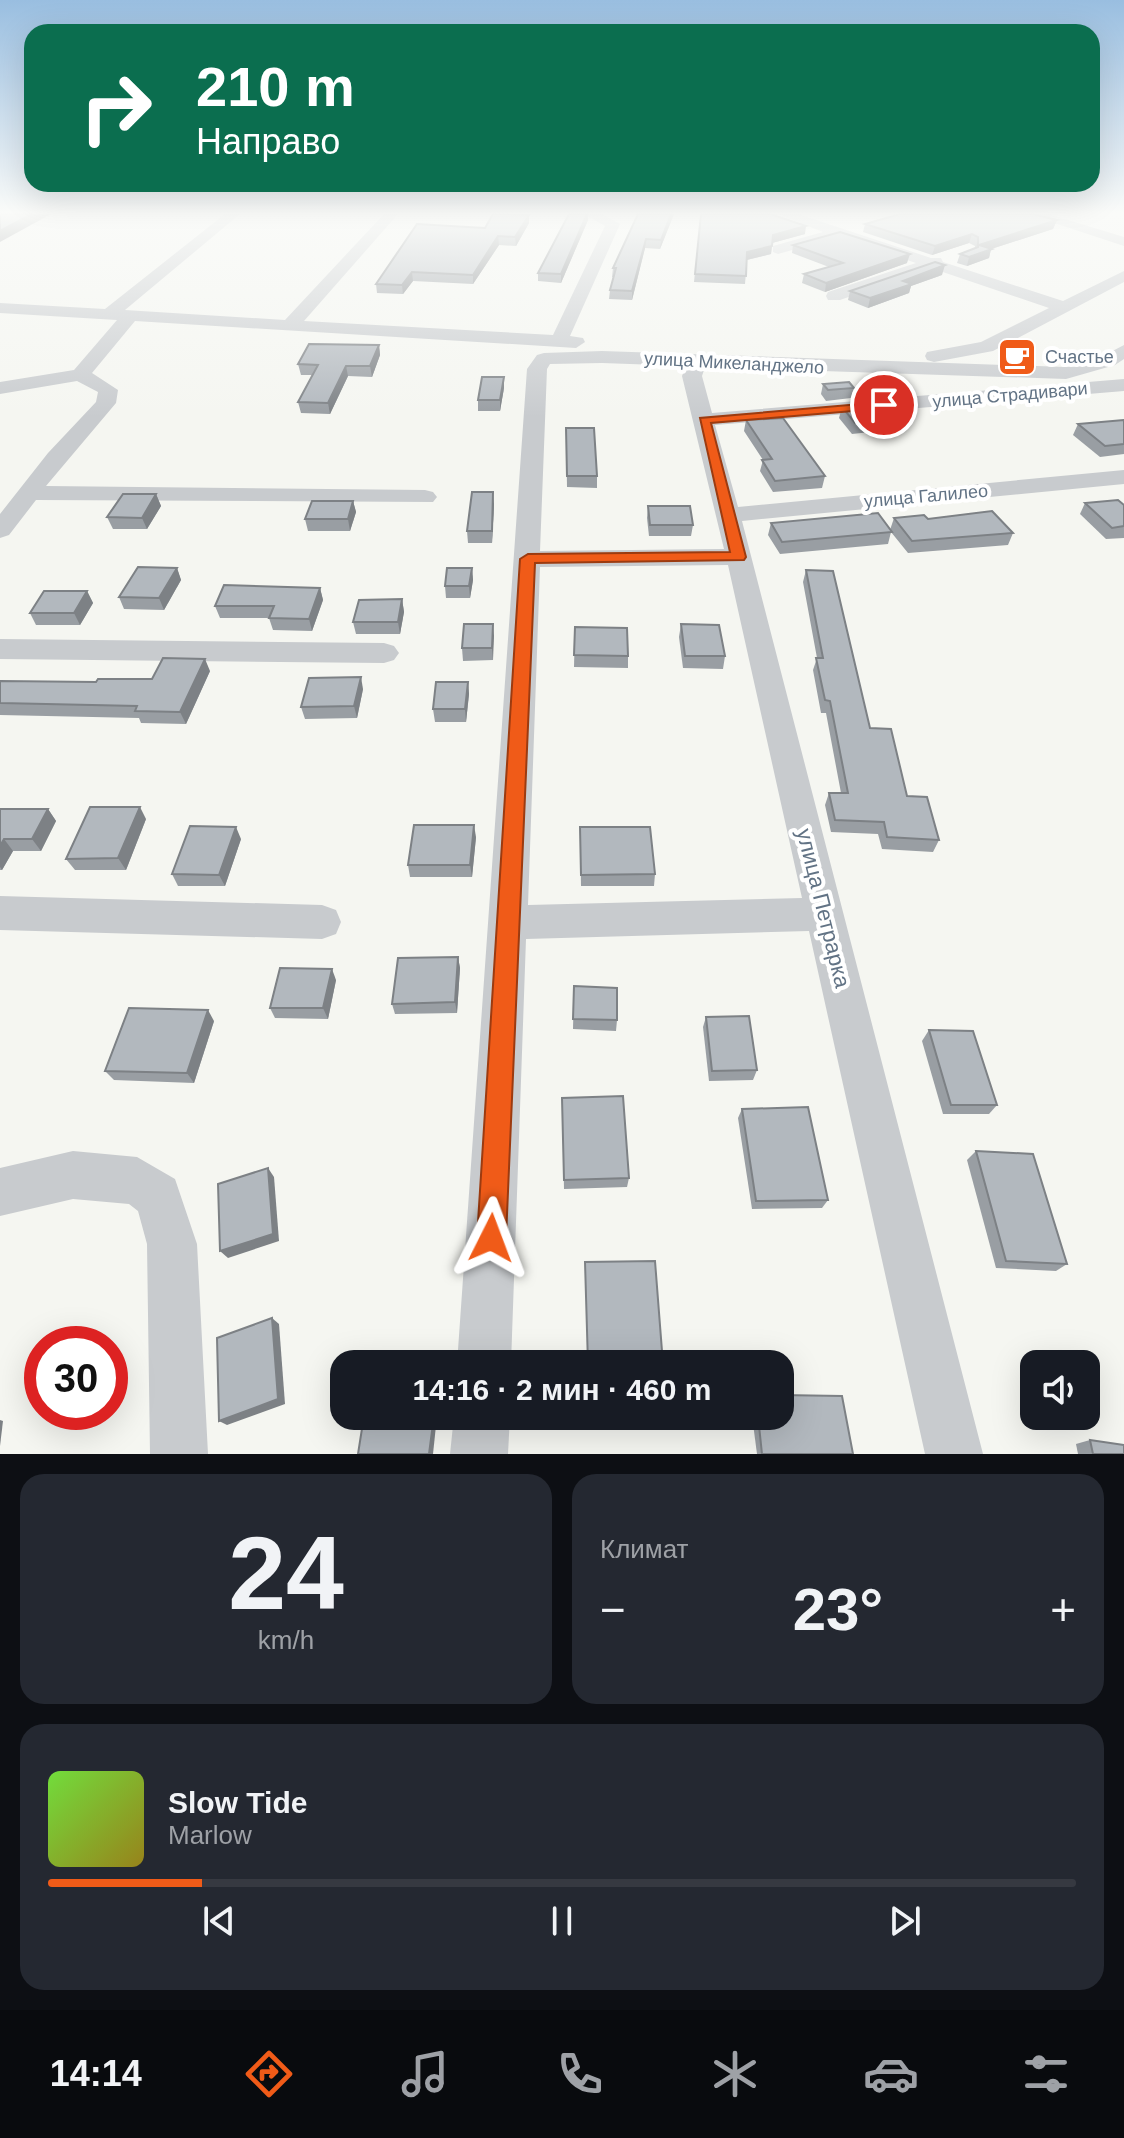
<!DOCTYPE html>
<html lang="ru">
<meta charset="utf-8">
<style>
body{margin:0;font-family:Helvetica,sans-serif;background:#242831;color:#f1f3f6;height:100vh;display:flex;flex-direction:column;font-size:30px;white-space:nowrap}
*{box-sizing:border-box;margin:0}
p{font-size:26px;color:#9ea1a6}
.icon{flex:none;width:44px;height:44px;fill:none;stroke:currentColor;stroke-width:2;stroke-linecap:round;stroke-linejoin:round}
.map{position:relative;height:1454px;overflow:hidden}
.panel{display:flex;flex-direction:column;gap:20px;padding:20px;background:#0d0f14;flex:1}
.panel>*{flex:none}
.banner{position:absolute;left:24px;top:24px;width:1076px;height:168px;border-radius:24px;box-shadow:0 8px 32px #0002;background:#0b6e4f;color:#fff;overflow:hidden}
.fabs{position:absolute;left:1020px;top:1350px;display:grid;gap:16px}
.fabs a{display:grid;place-items:center;width:80px;height:80px;border-radius:16px;background:#171b24;box-shadow:0 8px 32px #0002;font-size:40px}
.speed{position:absolute;left:24px;top:1326px;display:flex;gap:16px;font-size:40px;font-weight:700;text-align:center}
.speed>*{display:grid;place-content:center;width:104px;height:104px;border-radius:50%;background:#171b24;box-shadow:0 8px 32px #0002;line-height:1}
.speed .limit{border:12px solid #d22;background:#fff;color:#111}
.pin{position:absolute;display:grid;place-items:center;width:68px;height:68px;color:#fff;margin:-34px;border:4px solid #fff;border-radius:50%;box-shadow:0 2px 8px #0007}
.me{position:absolute;width:88px;margin:-44px;rotate:3deg;stroke-linejoin:round;filter:drop-shadow(0 0 6px #0008)}
.turn{display:flex;align-items:center;gap:28px;height:168px;padding:0 40px;font-size:36px}
.turn .icon{width:104px;height:104px;stroke-width:2.5}
.turn b{display:block;font-size:56px;line-height:68px}
.big{font-size:60px;font-weight:800;line-height:1.1}
.panel .card{flex:1;display:flex;flex-direction:column;justify-content:center;gap:12px;min-width:0;padding:0 28px;border-radius:24px;background:#242831}
.panel .dial{align-items:center;gap:0}
.dial b{font-size:104px;line-height:1}
.song{display:flex;align-items:center;gap:24px}
.cover{width:96px;height:96px;border-radius:12px;background:linear-gradient(135deg,hsl(100 70% 55%),hsl(50 70% 35%))}
.played{height:8px;border-radius:4px;background:linear-gradient(90deg,#f05b18 15%,#363941 15%)}
.keys{display:flex;justify-content:space-around;direction:ltr}
.heat{display:flex;justify-content:space-between;align-items:center;font-size:44px;direction:ltr}
.panel .tiles{flex:1;display:grid;gap:20px;grid-template-columns:1fr 1fr}
.card:last-child{grid-column:span 2}
.trip{position:absolute;left:330px;top:1350px;width:464px;height:80px;border-radius:24px;background:#171b24;box-shadow:0 8px 32px #0002;font-weight:800;line-height:80px;text-align:center}
.tabs{display:flex;height:128px;justify-content:space-around;align-items:center;background:#090b0e;color:#9ea1a6}
.tabs .icon{width:56px;height:56px}
.tabs .on{color:#f05b18}
.tabs b{font-size:36px;color:#f1f3f6}
.map>svg:first-child{display:block}
.lines{fill:none;stroke-linecap:round;stroke-linejoin:round}
.minor{fill:#c8cbce;fill-rule:evenodd}
.wall{fill:#999ea3}
.shaded-wall{fill:#7d8185}
.building{fill:#b2b8be;stroke:#7d8185;stroke-width:2}
.route{fill:#f05b18;stroke:#9c3b10;stroke-width:2}
.labels{text-anchor:middle;stroke-width:8;stroke-linejoin:round;paint-order:stroke}
.far-poi-label{font-size:18px;fill:#627385;stroke:#fff;text-anchor:start}
.far-street-label{font-size:18px;fill:#627385;stroke:#fff}
.street-label{font-size:22px;fill:#627385;stroke:#fff}
</style>
<div class="map">
<svg width="1124" height="1454" viewBox="0 0 1124 1454">
<rect width="100%" height="100%" fill="#f5f6f1"/>
<g class="lines">
<g class="minor">
<path d="M225 214H240L125 310 285 320 384 214H398L304 321 553 335 605 226 584 214H602L620 224 570 336 583 338 585 342 576 348 135 321 92 373 118 390 116 403 46 486 425 490 433 492 437 497 433 502 36 500 9 535 0 538V514L48 453 96 402 98 392 77 381 0 394V382L74 370 117 320 0 313V303L105 309Z"/>
<path d="M778 214H798L931 258H941L943 262 1063 301 1124 271V282L993 351 934 362 927 360 925 356 927 352 981 342 1049 308 931 268 840 300H828L826 296 828 292 916 263 838 237 778 254 773 252V246L823 232Z"/>
<path d="M1027 214H1048L1124 237V246Z"/>
<path d="M1124 345V359L1115 365 1066 379 705 367 702 376 712 413 1124 379V391L715 425 738 507 1124 470V484L742 521 983 1454H925L809 931 526 939 511 1364H457L527 369 537 355 544 353 602 351 1065 367 1101 357ZM602 363 686 366 682 376 724 549 540 551 547 369 550 364ZM728 565 802 898 528 905 540 567Z"/>
<path d="M0 639 384 643 394 646 399 653 394 660 384 663 0 659Z"/>
<path d="M0 896 322 905 336 910 341 922 336 934 322 939 0 930Z"/>
<path d="M73 1151 137 1157 175 1179 197 1244 208 1454H150L147 1244 138 1211 129 1204 73 1199 0 1216V1168Z"/>
<path d="M454 1416H510L508 1454H450Z"/>
</g>
</g>
<g class="wall">
<path d="M569 214H588V220L561 283 538 281V273Z"/>
<path d="M638 214H674L660 249 645 248 632 300 609 299 610 290 613 277H612L613 268Z"/>
<path d="M701 214H777V216L805 234 772 243 771 254 747 260 745 284 694 282Z"/>
<path d="M1057 220 1053 229 991 249 989 258 967 266 957 263 960 254 975 248V246L969 243 932 255 863 232 865 224Z"/>
<path d="M529 223 516 246 499 245 473 284 413 281 403 294 377 293 376 284 485 228Z"/>
<path d="M793 245 907 263 825 292 802 283 804 274 829 267 792 253Z"/>
<path d="M942 275 911 286 909 293 868 308 848 300 850 291Z"/>
<path d="M379 345 380 355 372 377 348 376 330 414 301 413 298 402 312 375H301L298 364Z"/>
<path d="M823 384 854 388 851 398 826 401 821 394Z"/>
<path d="M504 388 500 411H478V400Z"/>
<path d="M842 407 884 420 880 431 852 434 839 418Z"/>
<path d="M746 420 825 476 822 488 773 492 760 471 763 460 744 431Z"/>
<path d="M1124 420V454L1100 457 1073 435 1078 424Z"/>
<path d="M566 428 597 476V488L567 487Z"/>
<path d="M156 494 161 506 147 529H113L107 517Z"/>
<path d="M353 501 356 512 350 531H308L305 519Z"/>
<path d="M1085 503 1124 505V538L1106 539 1080 514Z"/>
<path d="M494 504 492 543H468L467 531Z"/>
<path d="M648 506 693 525 691 536H649L647 518Z"/>
<path d="M894 518 928 519 1013 533 1008 545 908 553 891 532 888 544 780 554 768 535 771 523 890 530Z"/>
<path d="M177 568 181 580 164 610 124 609 119 597Z"/>
<path d="M472 568 473 580 470 598H446L445 586Z"/>
<path d="M806 570 870 728 907 796 939 840 933 852 882 849 878 834 831 832 825 805 829 793H841L826 713H821L813 670 817 658 803 582Z"/>
<path d="M320 588 323 600 312 631 273 630 269 618H220L215 606Z"/>
<path d="M87 591 93 603 80 625H36L30 613Z"/>
<path d="M402 599 404 612 400 634H356L353 622Z"/>
<path d="M493 624V660L463 661 462 648Z"/>
<path d="M681 624 725 656 723 669 683 668 679 637Z"/>
<path d="M575 627 628 656V668L574 667Z"/>
<path d="M210 671 186 724 141 723 139 718 0 715V681L96 682 152 679Z"/>
<path d="M468 682 469 694 466 722H435L433 709Z"/>
<path d="M363 689 357 718 305 719 301 707Z"/>
<path d="M0 809H48L56 821 41 851H13L2 870H0Z"/>
<path d="M146 819 126 870H75L66 859Z"/>
<path d="M580 827 655 874 654 886H581Z"/>
<path d="M476 837 472 877H410L408 865Z"/>
<path d="M241 839 225 886H178L172 874Z"/>
<path d="M458 957 460 968 457 1013 395 1014 392 1004Z"/>
<path d="M336 980 328 1019 275 1018 270 1008Z"/>
<path d="M574 986 617 1020 616 1031 573 1029Z"/>
<path d="M706 1017 757 1070 753 1080 709 1081 703 1027Z"/>
<path d="M214 1021 194 1083 114 1080 105 1071Z"/>
<path d="M929 1030 997 1105 989 1114H943L922 1041Z"/>
<path d="M562 1098 629 1178 627 1187 564 1189Z"/>
<path d="M742 1109 828 1200 822 1208 752 1209 738 1118Z"/>
<path d="M976 1151 1067 1264 1056 1271 996 1268 967 1160Z"/>
<path d="M752 1416H780L853 1454H757Z"/>
<path d="M1090 1440 1124 1454H1078L1076 1444Z"/>
</g>
<g class="shaded-wall">
<path d="M32 214H51L0 242V231Z"/>
<path d="M587 214 588 220 561 283V274Z"/>
<path d="M671 214H674L660 249 661 240Z"/>
<path d="M529 215V223L516 246 515 237Z"/>
<path d="M1057 220 1053 229 991 249 989 258 967 266 969 257 979 245Z"/>
<path d="M806 226 805 234 772 243 773 235Z"/>
<path d="M972 234 969 243 932 255 935 246Z"/>
<path d="M498 236 499 245 473 284V275Z"/>
<path d="M646 239 645 248 632 300V291Z"/>
<path d="M772 246 771 254 746 260 747 252Z"/>
<path d="M910 254 907 263 825 292 826 283Z"/>
<path d="M945 265 942 275 911 286 909 293 868 308 870 298 903 281Z"/>
<path d="M412 272 413 281 403 294 402 285Z"/>
<path d="M379 345 380 355 372 377 370 366Z"/>
<path d="M346 366 348 376 330 414 328 403Z"/>
<path d="M504 377V388L500 411V400Z"/>
<path d="M493 492 494 504 492 543V531Z"/>
<path d="M156 494 161 506 147 529 142 518Z"/>
<path d="M353 501 356 512 350 531 348 519Z"/>
<path d="M177 568 181 580 164 610 159 598Z"/>
<path d="M472 568 473 580 470 598 469 586Z"/>
<path d="M320 588 323 600 312 631 309 619Z"/>
<path d="M87 591 93 603 80 625 74 613Z"/>
<path d="M402 599 404 612 400 634 398 622Z"/>
<path d="M493 624 494 636 493 660 492 648Z"/>
<path d="M205 659 210 671 186 724 180 712Z"/>
<path d="M361 677 363 689 357 718 354 706Z"/>
<path d="M468 682 469 694 466 722 465 709Z"/>
<path d="M140 807 146 819 126 870 118 858Z"/>
<path d="M48 809 56 821 41 851 32 839Z"/>
<path d="M474 825 476 837 472 877 470 865Z"/>
<path d="M236 827 241 839 225 886 219 875Z"/>
<path d="M4 839 13 851 2 870 0 867V846Z"/>
<path d="M458 957 460 968 457 1013 455 1002Z"/>
<path d="M332 969 336 980 328 1019 323 1008Z"/>
<path d="M208 1010 214 1021 194 1083 187 1073Z"/>
<path d="M268 1168 274 1177 279 1241 228 1258 220 1251Z"/>
<path d="M272 1318 279 1324 285 1404 227 1425 219 1421Z"/>
<path d="M434 1416H437L433 1454H429Z"/>
<path d="M0 1420 3 1421 0 1446Z"/>
</g>
<g class="building">
<path d="M0 214H32L0 231Z"/>
<path d="M493 214 529 215 515 237 498 236 473 275 412 272 402 285 376 284 417 224 485 228Z"/>
<path d="M569 214H587L561 274 538 273Z"/>
<path d="M638 214H671L661 240 646 239 632 291 610 290 616 268H613Z"/>
<path d="M701 214H770L806 226 773 235 772 246 747 252 746 276 695 274Z"/>
<path d="M900 214H1032L1057 220 979 245 992 249 969 257 960 254 978 247V237L972 234 935 246 865 224Z"/>
<path d="M840 232 910 254 826 283 804 274 843 263 793 245Z"/>
<path d="M935 262 945 265 903 281 912 284 870 298 850 291Z"/>
<path d="M309 344 379 345 370 366H346L328 403 298 402 318 365 298 364Z"/>
<path d="M482 377H504L500 400H478Z"/>
<path d="M849 382 854 388 828 390 823 384Z"/>
<path d="M869 404 884 420 855 423 842 407Z"/>
<path d="M783 418 825 476 775 481 762 460 772 459 746 420Z"/>
<path d="M1124 420V444L1105 446 1078 424Z"/>
<path d="M566 428H594L597 476H567Z"/>
<path d="M472 492H493L492 531H467Z"/>
<path d="M123 494H156L142 518 107 517Z"/>
<path d="M1118 500 1124 505V526L1112 528 1085 503Z"/>
<path d="M312 501H353L348 519H305Z"/>
<path d="M648 506H690L693 525H650Z"/>
<path d="M992 511 1013 533 912 541 894 518 924 515 928 519Z"/>
<path d="M878 513 892 532 782 542 771 523Z"/>
<path d="M138 567 177 568 159 598 119 597Z"/>
<path d="M447 568H472L469 586H445Z"/>
<path d="M806 570 833 571 870 728 891 729 907 796 927 797 939 840 887 837 884 822 835 820 829 793H848L830 701 825 700 816 658H823Z"/>
<path d="M224 585 320 588 309 619 269 618 274 606H215Z"/>
<path d="M44 591H87L74 613H30Z"/>
<path d="M402 599 398 622H353L359 600Z"/>
<path d="M464 624H493L492 648H462Z"/>
<path d="M681 624 719 625 725 656H685Z"/>
<path d="M575 627 627 628 628 656 574 655Z"/>
<path d="M163 658 205 659 180 712 135 711 137 706 0 703V681L96 682 98 679H152Z"/>
<path d="M361 677 354 706 301 707 309 678Z"/>
<path d="M436 682H468L465 709H433Z"/>
<path d="M90 807H140L118 858 66 859Z"/>
<path d="M0 809H48L32 839H4L0 846Z"/>
<path d="M414 825H474L470 865H408Z"/>
<path d="M190 826 236 827 219 875 172 874Z"/>
<path d="M580 827H650L655 874 581 875Z"/>
<path d="M458 957 455 1002 392 1004 398 958Z"/>
<path d="M280 968 332 969 323 1008H270Z"/>
<path d="M574 986 617 988V1020L573 1019Z"/>
<path d="M129 1008 208 1010 187 1073 105 1071Z"/>
<path d="M749 1016 757 1070 712 1071 706 1017Z"/>
<path d="M929 1030 973 1031 997 1105H951Z"/>
<path d="M623 1096 629 1178 564 1180 562 1098Z"/>
<path d="M808 1107 828 1200 756 1201 742 1109Z"/>
<path d="M976 1151 1033 1154 1067 1264 1006 1261Z"/>
<path d="M268 1168 273 1234 220 1251 218 1184Z"/>
<path d="M655 1261 663 1364H588L585 1262Z"/>
<path d="M272 1318 278 1399 219 1421 217 1338Z"/>
<path d="M780 1395 842 1396 853 1454H762L758 1416H780Z"/>
<path d="M364 1416H434L429 1454H358Z"/>
<path d="M1090 1440 1124 1445V1454H1093Z"/>
</g>
<linearGradient id="sky" x2="0" y2="1"><stop stop-color="#99bee0"/><stop offset="0.51" stop-color="#fafbf9"/><stop offset="1" stop-color="#fafbf9" stop-opacity="0"/></linearGradient>
<rect width="1124" height="417" fill="url(#sky)"/>
<path class="route" d="M884 402 890 405 888 408 711 423 746 557 744 560 535 563 506 1238 501 1248 491 1252 481 1248 477 1238 520 559 528 554 730 552 700 418Z"/>
<defs>
<symbol id="cafe-square" viewBox="-11 -11 22 22"><rect x="-9" y="-9" width="18" height="18" rx="4" fill="#f05b18" stroke="#fff"/><path d="M-5.5-4.5H6V0H3Q3 3.5 0 3.5H-2.5Q-5.5 3.5-5.5 0ZM3-3.2v2h1.7v-2ZM-6 4.5H4V6H-6Z" fill="#fff"/></symbol>
</defs>
<g fill-rule="evenodd">
<use href="#cafe-square" x="995" y="335" width="44" height="44"/>
</g>
<g class="labels">
<g class="far-poi-label">
<text x="1045" y="363">Счастье</text>
</g>
<g class="far-street-label">
<text transform="translate(734 363) rotate(3)" y="6">улица Микеланджело</text>
<text transform="translate(1010 395) rotate(-5)" y="6">улица Страдивари</text>
<text transform="translate(926 496) rotate(-5)" y="6">улица Галилео</text>
</g>
<g class="street-label">
<text transform="translate(824 908) rotate(76)" y="8">улица Петрарка</text>
</g>
</g>
</svg>
<div class="fabs">
<a><svg class="icon" aria-label="sound" viewBox="0 0 24 24"><path d="M4 9h4l5-4v14l-5-4H4zM17 9q2 3 0 6"/></svg></a>
</div>
<div class="speed"><div class="limit">30</div></div>
<div class="pin" style="left:884px;top:405px;background:#d93025"><svg class="icon" aria-label="arrive" viewBox="0 0 24 24"><path d="M6 21V4h12l-3 4 3 4H6"/></svg></div>
<svg class="me" style="left:491px;top:1238px" viewBox="-20 -20 40 40"><path d="M0-17L14 15 0 8-14 15z" fill="#f05b18" stroke="#fff" stroke-width="4"/></svg>
<div class="trip">14:16 · 2 мин · 460 m</div>
<div class="banner">
<div class="turn"><svg class="icon" aria-label="right" viewBox="0 0 24 24"><path d="M7 20v-9h11M14 6l5 5-5 5"/></svg><div><b>210 m</b>Направо</div></div>
</div>
</div>
<section class="panel">
<div class="tiles">
<div class="card dial"><b>24</b><p>km/h</p></div>
<div class="card"><p>Климат</p>
<div class="heat"><a>−</a><b class="big">23°</b><a>+</a></div>
</div>
<div class="card">
<div class="song"><i class="cover"></i><div><b>Slow Tide</b><p>Marlow</p></div></div>
<div class="played"></div>
<div class="keys"><svg class="icon" aria-label="previous" viewBox="0 0 24 24"><path d="M18 5L8 12l10 7zM5 5v14"/></svg><svg class="icon" aria-label="pause" viewBox="0 0 24 24"><path d="M8 5v14M16 5v14"/></svg><svg class="icon" aria-label="next" viewBox="0 0 24 24"><path d="M6 5l10 7-10 7zM19 5v14"/></svg></div>
</div>
</div>
</section>
<nav class="tabs">
<b>14:14</b>
<svg class="icon on" aria-label="directions" viewBox="0 0 24 24"><path d="M12 3l9 9-9 9-9-9zM9 14v-3h6M13 9l2 2-2 2"/></svg>
<svg class="icon" aria-label="music" viewBox="0 0 24 24"><path d="M9 18V5l10-2v13"/><circle cx="6" cy="18" r="3"/><circle cx="16" cy="16" r="3"/></svg>
<svg class="icon" aria-label="phone" viewBox="0 0 24 24"><path d="M5 4h4l2 5-3 2q2 4 5 5l2-3 5 2v4C11 20 4 13 5 4z"/></svg>
<svg class="icon" aria-label="climate" viewBox="0 0 24 24"><path d="M12 3v18M4 7l16 10M4 17L20 7"/></svg>
<svg class="icon" aria-label="car" viewBox="0 0 24 24"><path d="M5 17H2v-5l4-1 3-4h7l3 4 3 1v5h-3M9 17h6M6 11h13"/><circle cx="7" cy="17" r="2"/><circle cx="17" cy="17" r="2"/></svg>
<svg class="icon" aria-label="filters" viewBox="0 0 24 24"><path d="M4 7h16M4 17h16"/><circle cx="9" cy="7" r="2"/><circle cx="15" cy="17" r="2"/></svg>
</nav>
